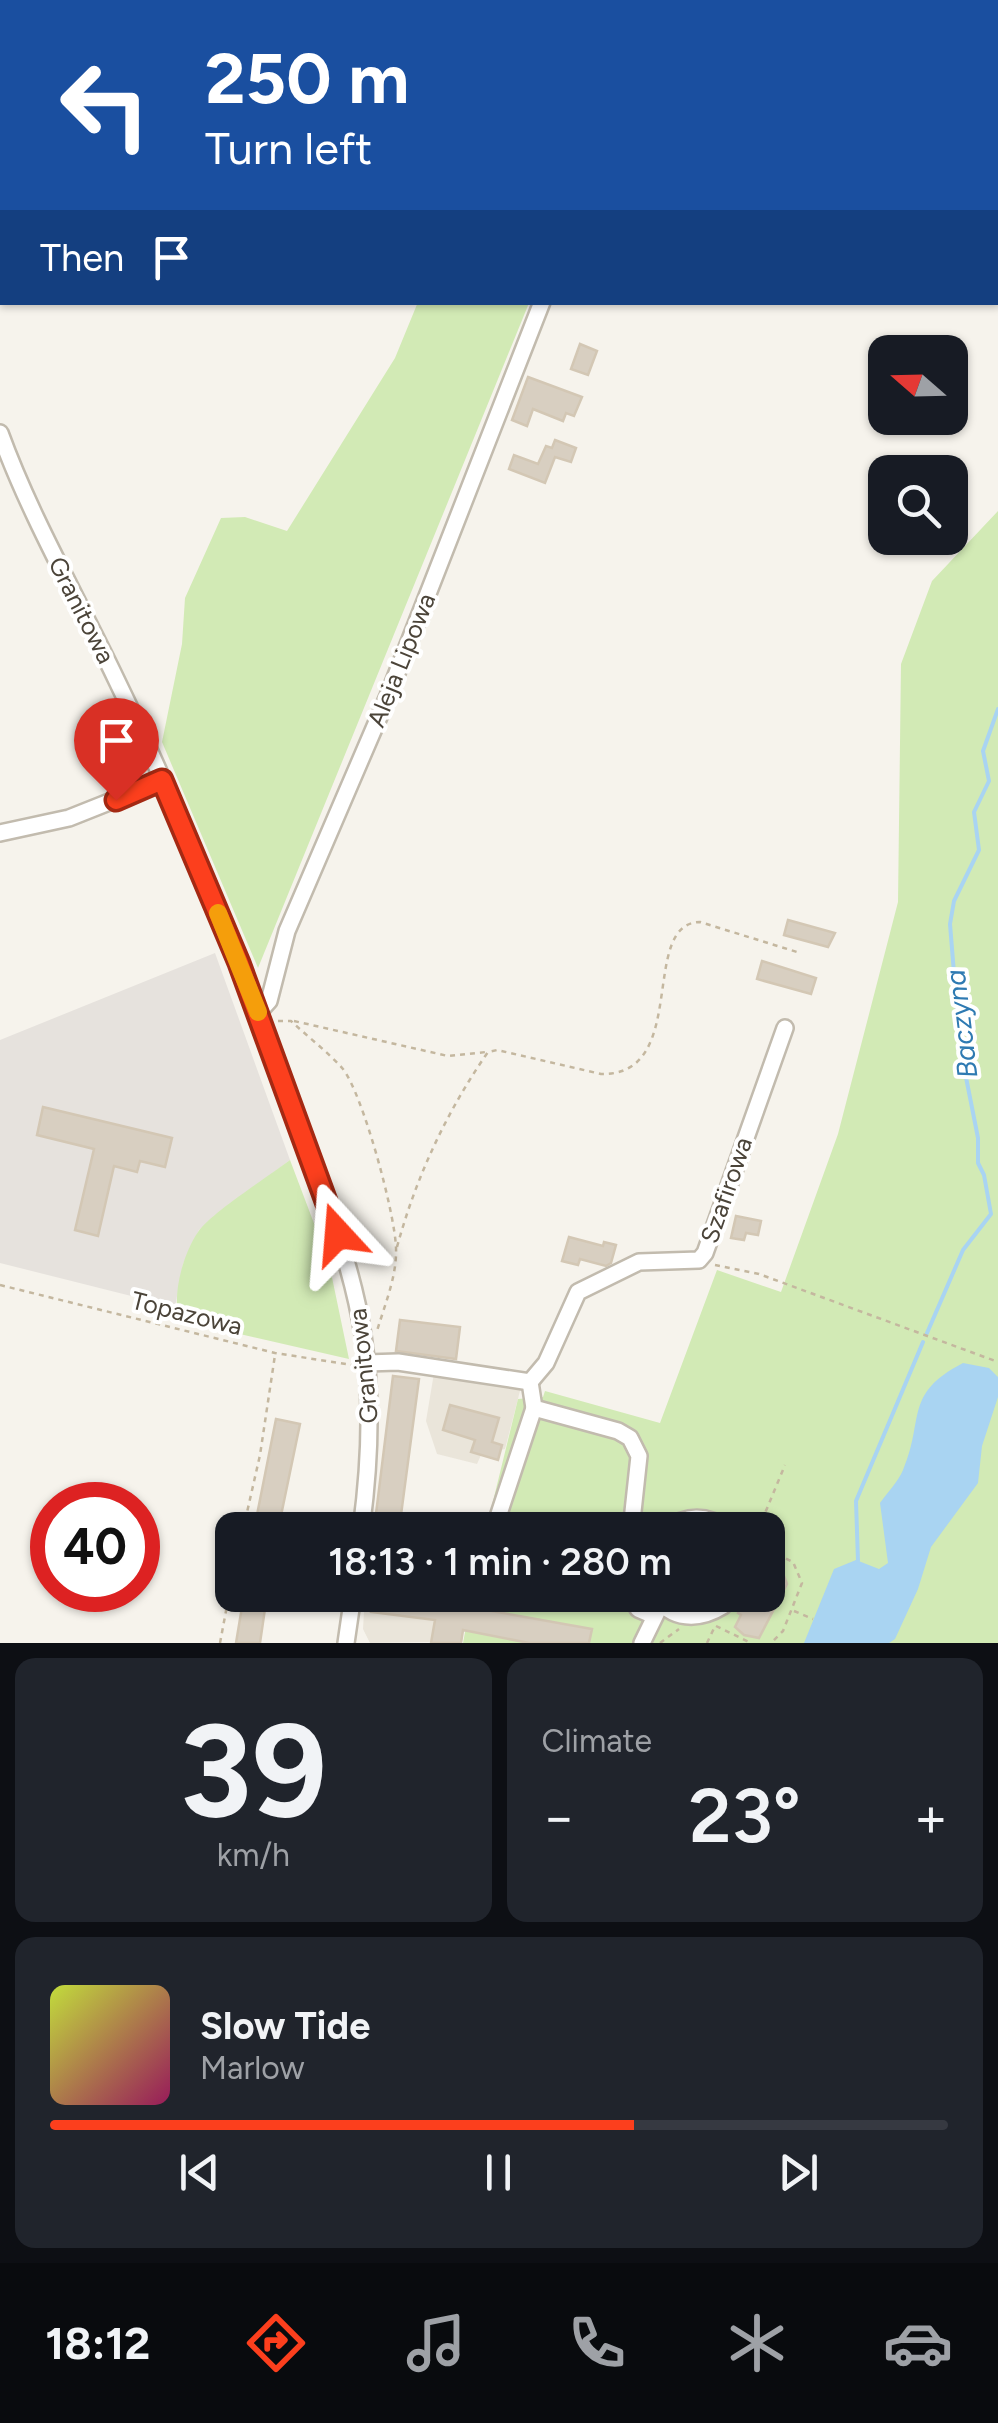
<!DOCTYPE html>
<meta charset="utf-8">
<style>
body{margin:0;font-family:Figtree,sans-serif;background:#20242c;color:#f1f3f6;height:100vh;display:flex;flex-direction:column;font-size:38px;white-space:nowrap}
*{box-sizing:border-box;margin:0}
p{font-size:32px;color:#9ea1a6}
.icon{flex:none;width:55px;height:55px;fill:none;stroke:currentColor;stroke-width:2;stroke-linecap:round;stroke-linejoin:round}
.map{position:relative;height:1643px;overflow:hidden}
.details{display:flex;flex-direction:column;gap:15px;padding:15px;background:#0d0f14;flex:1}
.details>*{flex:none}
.hud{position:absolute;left:0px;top:0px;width:1000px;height:305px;box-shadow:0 2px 8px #0004;background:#1a4fa0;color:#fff;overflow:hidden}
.needle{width:65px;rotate:290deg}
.tools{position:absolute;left:868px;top:335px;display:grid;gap:20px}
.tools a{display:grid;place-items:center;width:100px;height:100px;border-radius:20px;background:#171b24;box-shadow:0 2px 8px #0004;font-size:50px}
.speed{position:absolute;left:30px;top:1482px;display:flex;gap:20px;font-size:50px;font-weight:700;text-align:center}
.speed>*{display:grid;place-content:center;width:130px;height:130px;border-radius:50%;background:#171b24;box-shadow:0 2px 8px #0004;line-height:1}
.speed .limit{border:15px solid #d22;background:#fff;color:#111}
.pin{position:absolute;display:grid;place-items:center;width:85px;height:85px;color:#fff;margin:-102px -42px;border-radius:50% 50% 50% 0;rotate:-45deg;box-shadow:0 0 10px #0007}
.pin .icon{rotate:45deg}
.me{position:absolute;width:110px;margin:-55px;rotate:341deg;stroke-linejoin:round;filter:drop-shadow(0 0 8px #0008)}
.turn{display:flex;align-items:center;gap:35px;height:210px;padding:0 40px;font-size:45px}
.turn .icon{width:130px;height:130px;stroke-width:2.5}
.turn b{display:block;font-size:70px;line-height:85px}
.then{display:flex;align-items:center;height:95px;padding:0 40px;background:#0003;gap:20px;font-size:38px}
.big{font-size:75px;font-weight:600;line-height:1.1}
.details .widget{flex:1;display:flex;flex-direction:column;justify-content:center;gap:15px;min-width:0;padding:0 35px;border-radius:20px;background:#20242c}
.details .dial{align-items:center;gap:0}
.dial b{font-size:130px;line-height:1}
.song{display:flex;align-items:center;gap:30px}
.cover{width:120px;height:120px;border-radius:15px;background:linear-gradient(135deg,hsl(70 70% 55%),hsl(330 70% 35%))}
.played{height:10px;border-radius:5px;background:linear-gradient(90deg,#fc3f1d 65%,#363941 65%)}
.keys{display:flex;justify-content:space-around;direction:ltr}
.heat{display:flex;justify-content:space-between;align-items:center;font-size:55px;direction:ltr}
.details .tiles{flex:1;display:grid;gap:15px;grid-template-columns:1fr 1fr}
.widget:last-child{grid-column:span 2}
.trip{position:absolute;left:215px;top:1512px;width:570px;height:100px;border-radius:20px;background:#171b24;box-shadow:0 2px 8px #0004;font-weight:600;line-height:100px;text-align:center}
.tab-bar{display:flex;height:160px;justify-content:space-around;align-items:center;background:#090b0e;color:#9ea1a6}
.tab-bar .icon{width:70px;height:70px}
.tab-bar .on{color:#fc3f1d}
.tab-bar b{font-size:45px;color:#f1f3f6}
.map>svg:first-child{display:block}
.residential{fill:#eae5da}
.industrial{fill:#e6e2dd}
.green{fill:#d2eab5}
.water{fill:#a9d4f2}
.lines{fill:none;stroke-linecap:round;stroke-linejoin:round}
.stream{stroke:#a9d4f2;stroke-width:4}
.building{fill:#d8cfc1;stroke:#d3c7b4;stroke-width:2.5}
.minor-casing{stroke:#c2bbae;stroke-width:20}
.path{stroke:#c4b79f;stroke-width:2.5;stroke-dasharray:5 5;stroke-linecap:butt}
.minor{stroke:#fff;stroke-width:15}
.route-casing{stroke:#a42913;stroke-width:25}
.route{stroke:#fc3f1d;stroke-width:18}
.slow{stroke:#f59e0b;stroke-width:18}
.labels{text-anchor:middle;stroke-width:8;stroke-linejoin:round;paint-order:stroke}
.street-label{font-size:25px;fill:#4b4439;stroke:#fff}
.water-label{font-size:28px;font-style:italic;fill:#2e7ab2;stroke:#fff}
</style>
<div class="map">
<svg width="998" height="1643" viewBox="0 0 998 1643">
<rect width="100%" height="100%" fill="#f6f3ec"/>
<g class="residential">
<path d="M434 1373 521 1387 505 1449 481 1455 477 1464 437 1454 426 1421Z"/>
<path d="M365 1595H443L432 1636 435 1642 370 1643 363 1629Z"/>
</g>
<path class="industrial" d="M215 953 290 1160 199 1230 183 1264 175 1307 0 1263V1040Z"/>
<g class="green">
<path d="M418 302 529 303 258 968 162 742 182 644 185 598 221 518 245 517 287 531 395 358Z"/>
<path d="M998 511V1643H463L472 1595H768V1530H486L518 1399 543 1397 545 1391 660 1423 717 1270 781 1292 838 1134 898 902 901 664 932 581Z"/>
<path d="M290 1160 329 1263 349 1359 179 1320C172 1294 183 1254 198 1232 212 1212 268 1177 290 1160Z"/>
</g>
<path class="water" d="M963 1363 989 1368 998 1377V1397L982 1446 978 1483 931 1547 918 1589 895 1639 889 1643H804L834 1569 856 1560 879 1569 888 1563 880 1503C887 1493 898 1482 903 1470 925 1419 903 1394 963 1363Z"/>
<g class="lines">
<g class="stream">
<path d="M927 1333 963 1250 991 1214 984 1175 978 1163V1138L960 1047 950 924 954 901 979 850 974 812 989 781 983 751 998 709"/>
<path d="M858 1561 856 1501 923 1342"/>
</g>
</g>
<g class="building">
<path d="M580 344 597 351 588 375 571 369Z"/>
<path d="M528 377 582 397 574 416 566 413 563 421 533 409 527 426 512 420Z"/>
<path d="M555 440 576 448 571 462 555 457 545 483 509 469 514 455 538 464 546 446 552 448Z"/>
<path d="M788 920 835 933 828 947 784 935Z"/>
<path d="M762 961 816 978 811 994 757 979Z"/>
<path d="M43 1107 172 1138 165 1167 140 1161 137 1172 114 1166 98 1236 75 1230 94 1149 37 1135Z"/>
<path d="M736 1216 761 1221 758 1235 746 1233 744 1240 731 1238Z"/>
<path d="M569 1237 603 1246 604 1242 616 1245 611 1263 606 1266 580 1259 578 1265 562 1261Z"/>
<path d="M400 1320 460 1327 456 1359 396 1351Z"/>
<path d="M393 1376 419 1379 399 1530H374Z"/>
<path d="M450 1405 499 1418 492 1442 502 1445 498 1460 471 1452 475 1440 443 1430Z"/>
<path d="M276 1419 300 1424 278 1530H254Z"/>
<path d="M768 1564 782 1571 787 1584 759 1638 744 1635 735 1627 741 1615 738 1613 746 1595H768Z"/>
<path d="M244 1595H267L260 1643H236Z"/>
<path d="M373 1595 441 1602 592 1629 589 1643H529L463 1630 461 1643H431L435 1620 371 1612Z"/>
</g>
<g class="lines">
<defs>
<g id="minor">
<path d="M659 2 660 0"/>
<path d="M0 433C31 518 77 597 116 679 184 819 241 965 294 1111 320 1184 351 1258 363 1335 373 1400 370 1464 361 1530"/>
<path d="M0 833 69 818 162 781"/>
<path d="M258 1013 269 1001 287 931 388 696 542 302"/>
<path d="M366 1363 398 1362 530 1382 546 1363 578 1292 639 1262 699 1260 705 1253 785 1028"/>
<path d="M530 1382 534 1408 618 1431 630 1438 639 1456 631 1530"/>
<path d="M494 1529 534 1408"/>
<path d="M664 1530C686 1515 706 1513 728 1530"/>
<path d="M631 1595 638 1609 652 1615"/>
<path d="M655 1595C671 1621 699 1621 723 1606L729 1595"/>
<path d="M346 1643 353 1595"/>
<path d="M642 1643 661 1604"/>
</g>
</defs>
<use href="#minor" class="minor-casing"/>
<g class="path">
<path d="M99 0 109 2"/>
<path d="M946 0 952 2"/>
<path d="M628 2 635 0"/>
<path d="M278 1021H291C308 1037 328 1052 343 1069 363 1095 395 1213 396 1248 397 1276 385 1304 377 1331"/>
<path d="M294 1021 448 1056 486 1052"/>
<path d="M397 1247C416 1177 447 1111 488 1052L497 1050 601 1074C691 1076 638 923 700 922L797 952"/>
<path d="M715 1265 759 1274 998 1362"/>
<path d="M0 1285 275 1353 352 1365"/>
<path d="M243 1530 260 1455 275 1355"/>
<path d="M758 1530 785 1465"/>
<path d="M768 1550 793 1562 802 1583 783 1631 771 1643"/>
<path d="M794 1611 813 1619"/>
<path d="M716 1626 751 1643"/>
<path d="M220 1643 232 1579"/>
<path d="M660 1643 679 1629"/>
<path d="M707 1643 715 1626"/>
</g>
<use href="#minor" class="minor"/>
</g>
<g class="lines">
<defs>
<path id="route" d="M116 800 162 780 239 963 338 1234"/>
</defs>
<use href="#route" class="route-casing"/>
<use href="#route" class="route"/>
<path class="slow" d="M218 913 258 1012"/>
</g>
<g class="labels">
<g class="street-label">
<text transform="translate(82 610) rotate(63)" y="9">Granitowa</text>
<text transform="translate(401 660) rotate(-68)" y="9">Aleja Lipowa</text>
<text transform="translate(726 1190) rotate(-71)" y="9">Szafirowa</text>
<text transform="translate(187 1313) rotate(14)" y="9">Topazowa</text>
<text transform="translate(363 1366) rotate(-96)" y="9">Granitowa</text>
</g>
<g class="water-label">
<text transform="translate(961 1024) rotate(-97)" y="10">Baczyna</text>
</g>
</g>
</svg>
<div class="tools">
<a><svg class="needle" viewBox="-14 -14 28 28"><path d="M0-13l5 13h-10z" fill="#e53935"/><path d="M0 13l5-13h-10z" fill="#9ea1a6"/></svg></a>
<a><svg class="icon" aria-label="search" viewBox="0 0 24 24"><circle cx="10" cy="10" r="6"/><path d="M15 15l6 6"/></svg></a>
</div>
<div class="speed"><div class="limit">40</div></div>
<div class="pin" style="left:116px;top:800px;background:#d93025"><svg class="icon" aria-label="arrive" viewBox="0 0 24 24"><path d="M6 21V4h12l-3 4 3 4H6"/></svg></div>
<svg class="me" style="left:338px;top:1234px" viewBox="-20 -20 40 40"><path d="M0-17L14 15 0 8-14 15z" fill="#fc3f1d" stroke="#fff" stroke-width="4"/></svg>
<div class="trip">18:13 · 1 min · 280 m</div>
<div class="hud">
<div class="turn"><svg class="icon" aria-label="left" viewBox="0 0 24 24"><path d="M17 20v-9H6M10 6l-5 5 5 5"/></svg><div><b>250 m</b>Turn left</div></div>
<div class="then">Then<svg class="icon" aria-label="arrive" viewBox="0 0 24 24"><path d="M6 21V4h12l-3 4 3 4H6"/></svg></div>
</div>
</div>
<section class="details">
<div class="tiles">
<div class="widget dial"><b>39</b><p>km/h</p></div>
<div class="widget"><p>Climate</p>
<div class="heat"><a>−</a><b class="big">23°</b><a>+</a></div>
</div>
<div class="widget">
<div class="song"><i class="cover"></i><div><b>Slow Tide</b><p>Marlow</p></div></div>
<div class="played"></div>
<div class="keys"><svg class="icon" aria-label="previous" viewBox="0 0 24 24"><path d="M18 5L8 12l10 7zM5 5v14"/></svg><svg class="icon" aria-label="pause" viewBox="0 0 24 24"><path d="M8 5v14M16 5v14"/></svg><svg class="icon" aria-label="next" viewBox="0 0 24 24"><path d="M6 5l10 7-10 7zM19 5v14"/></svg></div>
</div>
</div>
</section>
<nav class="tab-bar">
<b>18:12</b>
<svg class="icon on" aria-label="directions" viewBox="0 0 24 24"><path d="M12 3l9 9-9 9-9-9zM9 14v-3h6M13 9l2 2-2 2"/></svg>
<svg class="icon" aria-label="music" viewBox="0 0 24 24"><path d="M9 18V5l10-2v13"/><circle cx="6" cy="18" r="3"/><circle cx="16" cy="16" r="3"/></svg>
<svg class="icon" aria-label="phone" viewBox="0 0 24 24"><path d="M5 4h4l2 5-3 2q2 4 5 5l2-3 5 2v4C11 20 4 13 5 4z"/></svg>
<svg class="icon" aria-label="climate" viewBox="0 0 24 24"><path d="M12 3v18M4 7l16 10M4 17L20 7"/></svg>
<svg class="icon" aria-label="car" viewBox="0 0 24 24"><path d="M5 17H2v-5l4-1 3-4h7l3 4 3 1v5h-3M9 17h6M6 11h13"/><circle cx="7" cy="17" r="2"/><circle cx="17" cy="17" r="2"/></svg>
</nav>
